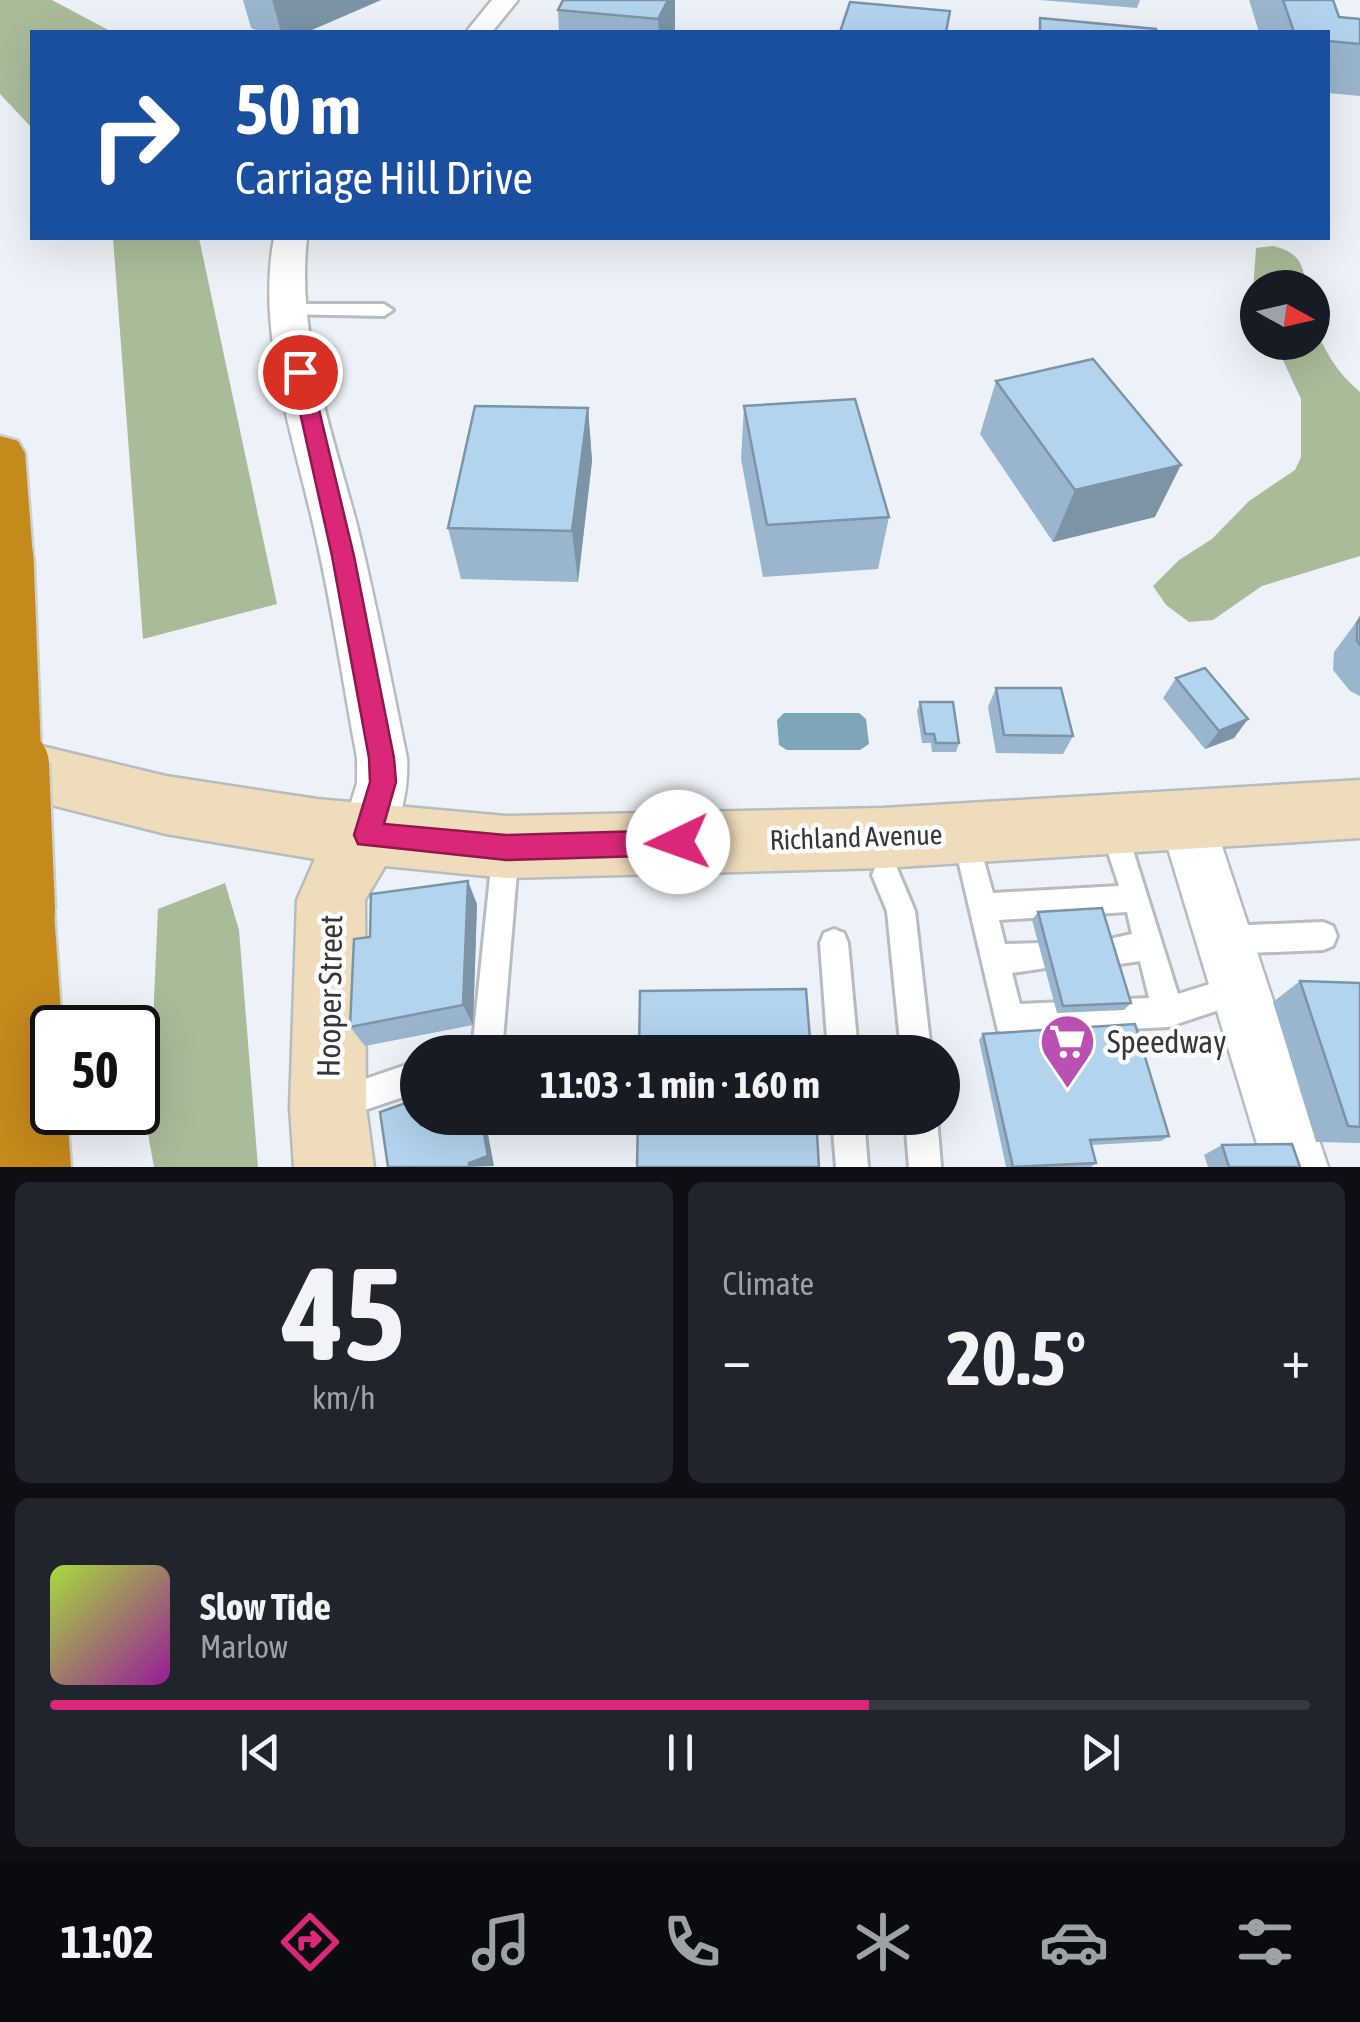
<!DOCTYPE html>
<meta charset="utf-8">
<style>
body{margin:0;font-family:"Asap Condensed",sans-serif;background:#20242c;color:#f1f3f6;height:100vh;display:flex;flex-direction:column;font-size:38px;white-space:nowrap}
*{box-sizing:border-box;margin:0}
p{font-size:32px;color:#9ea1a6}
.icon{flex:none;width:55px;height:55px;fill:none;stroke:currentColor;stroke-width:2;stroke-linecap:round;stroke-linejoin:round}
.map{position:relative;height:1167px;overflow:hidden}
.drawer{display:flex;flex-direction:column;gap:15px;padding:15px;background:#0d0f14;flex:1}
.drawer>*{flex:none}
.hud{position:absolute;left:30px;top:30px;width:1300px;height:210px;border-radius:0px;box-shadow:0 10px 40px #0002;background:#1a4fa0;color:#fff;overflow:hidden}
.needle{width:65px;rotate:98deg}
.buttons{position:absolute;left:1240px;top:270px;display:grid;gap:20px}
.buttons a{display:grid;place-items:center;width:90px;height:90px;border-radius:50%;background:#171b24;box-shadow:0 10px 40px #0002;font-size:50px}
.speed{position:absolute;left:30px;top:1005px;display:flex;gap:20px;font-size:50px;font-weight:700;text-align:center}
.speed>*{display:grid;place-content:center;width:130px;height:130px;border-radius:50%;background:#171b24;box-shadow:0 10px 40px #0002;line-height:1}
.speed .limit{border:5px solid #111;border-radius:15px;background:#fff;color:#111}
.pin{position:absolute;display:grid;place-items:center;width:85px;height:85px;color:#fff;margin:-42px;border:5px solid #fff;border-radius:50%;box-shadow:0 2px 10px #0007}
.me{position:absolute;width:110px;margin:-55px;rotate:267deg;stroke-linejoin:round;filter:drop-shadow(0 0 8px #0008)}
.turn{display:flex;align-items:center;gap:35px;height:210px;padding:0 40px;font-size:45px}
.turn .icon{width:130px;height:130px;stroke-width:2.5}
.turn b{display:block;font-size:70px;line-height:85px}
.big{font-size:75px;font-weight:700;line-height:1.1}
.drawer .tile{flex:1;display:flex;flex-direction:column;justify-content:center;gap:15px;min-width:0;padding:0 35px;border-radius:15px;background:#20242c}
.drawer .dial{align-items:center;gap:0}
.dial b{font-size:130px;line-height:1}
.song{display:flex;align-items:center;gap:30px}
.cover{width:120px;height:120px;border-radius:15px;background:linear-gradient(135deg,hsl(80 70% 55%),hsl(300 70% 35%))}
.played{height:10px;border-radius:5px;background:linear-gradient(90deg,#db2777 65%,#363941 65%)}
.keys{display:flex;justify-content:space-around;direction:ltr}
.heat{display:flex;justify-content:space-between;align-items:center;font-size:55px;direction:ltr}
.drawer .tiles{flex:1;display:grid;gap:15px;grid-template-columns:1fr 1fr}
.tile:last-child{grid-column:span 2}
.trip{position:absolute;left:400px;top:1035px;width:560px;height:100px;border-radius:50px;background:#171b24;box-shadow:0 10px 40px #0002;font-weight:700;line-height:100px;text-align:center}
.tab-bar{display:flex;height:160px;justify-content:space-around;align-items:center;background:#090b0e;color:#9ea1a6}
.tab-bar .icon{width:70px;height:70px}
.tab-bar .selected{color:#db2777}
.tab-bar b{font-size:45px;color:#f1f3f6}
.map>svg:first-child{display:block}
.forest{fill:#a9bc9a}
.water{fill:#7ea5b9}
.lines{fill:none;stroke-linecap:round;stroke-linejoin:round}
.lane-casing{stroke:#b6bcc0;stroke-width:6}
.street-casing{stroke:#b6bcc0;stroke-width:5}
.secondary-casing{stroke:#b6bcc0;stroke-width:5}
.highway-casing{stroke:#cfcfcf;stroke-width:5}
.lane{fill:#fff;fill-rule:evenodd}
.street{fill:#fff;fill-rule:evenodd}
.secondary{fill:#eedcbb;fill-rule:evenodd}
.highway{fill:#c5891c;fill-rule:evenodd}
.highway-bridge-far1-casing{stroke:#cfcfcf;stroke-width:60;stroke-linecap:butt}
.highway-bridge-casing{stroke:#cfcfcf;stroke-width:75;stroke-linecap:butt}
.highway-bridge-far1{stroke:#c5891c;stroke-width:55}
.highway-bridge{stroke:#c5891c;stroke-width:70}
.wall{fill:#9ab6ce}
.shaded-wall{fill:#7d94a7}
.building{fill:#b3d4ef;stroke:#7d94a7;stroke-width:2.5}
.route{fill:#db2777;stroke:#8e194d;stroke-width:2.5}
.labels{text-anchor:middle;stroke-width:9;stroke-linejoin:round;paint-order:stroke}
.street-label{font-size:28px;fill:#353739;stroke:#fefefe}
.near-street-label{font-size:32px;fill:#353739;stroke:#fefefe}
.near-poi-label{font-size:32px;fill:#353739;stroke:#fefefe;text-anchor:start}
</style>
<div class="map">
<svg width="1360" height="1167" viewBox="0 0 1360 1167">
<rect width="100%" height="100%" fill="#ecf2f7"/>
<g class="forest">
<path d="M0 0H52L112 32H32V128L0 94Z"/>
<path d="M113 238H199L277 604 143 639Z"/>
<path d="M1273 246C1298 252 1303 262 1306 287L1258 288 1257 308 1253 291 1256 248Z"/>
<path d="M1313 320C1322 348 1337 373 1360 392V556L1262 586 1213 620 1189 622 1166 605 1153 586 1179 560 1212 539 1249 501 1295 470 1301 457V399L1275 343 1312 342Z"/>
<path d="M225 883 239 930 258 1167H154L148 1134 158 909Z"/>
</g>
<path class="water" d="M784 713H859L866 719 869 744 860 750H787L779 745 777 720Z"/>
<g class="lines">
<defs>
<g id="lane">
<path d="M289 304H384L393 310 384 316 283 314 280 310Z"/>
<path d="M1113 816 1122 819 1126 828 1178 994 1239 975 1249 980 1254 990 1249 1000 1168 1027 1009 1035 998 1031 952 834 956 825 965 822 974 825 993 893 1119 886 1100 828 1104 819ZM1127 912 1132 934 1096 942 1092 952 1096 962 1106 966 1140 961 1149 998 1020 1004 1012 973 1052 967 1056 957 1052 947 1042 943 1005 944 999 920Z"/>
<path d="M506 834 516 838 519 847 502 1052H472L493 847 496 838Z"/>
<path d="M886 862 896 866 915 911 931 1052H901L887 911 872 875 876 866Z"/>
<path d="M1323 922 1333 926 1337 936 1333 946 1323 950 1224 954 1214 950 1210 940 1214 930 1224 926Z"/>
<path d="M834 929 844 933 848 943 858 1052H828L820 943 824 933Z"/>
<path d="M418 1061V1092L341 1118 330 1113 325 1102 330 1091Z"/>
<path d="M832 1118H864L868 1167H836Z"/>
<path d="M905 1118H937L941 1167H909Z"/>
</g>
<g id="street">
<path d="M492 0H518L492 32H466Z"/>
<path d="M274 238H307C296 335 332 431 357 525 376 602 391 680 407 758 409 791 400 822 387 852L368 860 349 852 341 835 357 783V758C343 682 332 607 315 532 294 437 256 335 274 238Z"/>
<path d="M1187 798 1206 805 1214 822 1328 1167H1264L1160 822 1168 805Z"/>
</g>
<path id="secondary" d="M0 736 166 776 317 799 506 816 883 808 1360 780V838L883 868 506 878 385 866 365 900 366 1107 374 1167H294L290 1107 297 900 315 859 166 834 0 792Z"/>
<g id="highway">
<path d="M0 436 18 441 25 453 33 558 25 573 0 577Z"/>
<path d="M20 878 44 888 54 911 62 1028H52V1112H67L71 1167H0V886Z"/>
</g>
</defs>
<use href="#lane" class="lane-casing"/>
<use href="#street" class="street-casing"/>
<use href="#secondary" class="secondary-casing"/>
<use href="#highway" class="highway-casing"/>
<use href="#lane" class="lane"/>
<use href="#street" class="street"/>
<use href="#secondary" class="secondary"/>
<use href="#highway" class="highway"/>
<defs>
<path id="highway-bridge-far1" d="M6 558 14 767"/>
<path id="highway-bridge" d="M14 764 20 911"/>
</defs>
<use href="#highway-bridge-far1" class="highway-bridge-far1-casing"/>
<use href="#highway-bridge" class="highway-bridge-casing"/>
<use href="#highway-bridge-far1" class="highway-bridge-far1"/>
<use href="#highway-bridge" class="highway-bridge"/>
</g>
<g class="wall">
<path d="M243 0H381L307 32H261L251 28Z"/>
<path d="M563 0H675V32H559L558 10Z"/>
<path d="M1040 0H1140L1137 8Z"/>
<path d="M1249 0H1333L1339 17 1360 19V96L1328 93V32H1259Z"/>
<path d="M996 381 1155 517 1053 542 980 434Z"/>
<path d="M744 406 889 517 878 569 763 577 741 459Z"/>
<path d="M588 408 592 461 578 582 461 579 448 528Z"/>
<path d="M1360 617V696L1350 691 1333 670 1334 652Z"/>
<path d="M1176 678 1248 719 1234 738 1205 749 1163 698Z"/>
<path d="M996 688 1073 736 1063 754 996 753 988 707Z"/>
<path d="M920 702 959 743 956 752H932L931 743H922L917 711Z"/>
<path d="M477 904 473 1025 365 1046 350 1027 370 937Z"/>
<path d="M1038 912 1131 1003 1124 1010 1057 1013 1032 920Z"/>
<path d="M1300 981 1360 983V1143L1316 1142 1273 1002Z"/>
<path d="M983 1034 1169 1136 1161 1141 1092 1145 1096 1163 1091 1167H1006L979 1040Z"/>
<path d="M1222 1145 1300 1167H1208L1204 1155Z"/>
</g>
<g class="shaded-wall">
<path d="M272 0H381L307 32H281Z"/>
<path d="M668 0H675V32H659L658 19Z"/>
<path d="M588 408 592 461 578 582 572 531Z"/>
<path d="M1181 465 1155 517 1053 542 1075 490Z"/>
<path d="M1248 719 1234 738 1205 749 1219 731Z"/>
<path d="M468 881 477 904 473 1025 463 1005Z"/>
<path d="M420 1118H427L430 1136 421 1125Z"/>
<path d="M481 1118H485L494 1166 469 1167V1163Z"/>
</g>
<g class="building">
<path d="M563 0H668L658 19 558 10Z"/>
<path d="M1283 0H1333L1339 17 1360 19V44L1328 41V32H1294Z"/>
<path d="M850 2 950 11 946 32H840Z"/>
<path d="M1040 18 1156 29 1157 32H1040Z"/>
<path d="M1093 359 1181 465 1075 490 996 381Z"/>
<path d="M855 399 889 517 767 525 744 406Z"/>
<path d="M475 406 588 408 572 531 448 528Z"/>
<path d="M1360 618V645L1357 641V623Z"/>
<path d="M1205 668 1248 719 1219 731 1176 678Z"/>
<path d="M996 688H1061L1073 736 1004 735Z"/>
<path d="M920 702H953L959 743H936L934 734H925Z"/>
<path d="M468 881 463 1005 350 1027 354 939 370 937 371 894Z"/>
<path d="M1102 908 1131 1003 1063 1006 1038 912Z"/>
<path d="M1300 981 1360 983V1127L1348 1126Z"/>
<path d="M806 989 811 1052H639L640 991Z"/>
<path d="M1135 1024 1169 1136 1090 1140 1096 1163 1013 1167 983 1034Z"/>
<path d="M417 1099 418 1118H420L421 1125 442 1118H481L488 1156 469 1163V1167H388L380 1112Z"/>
<path d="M638 1118H816L819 1167H637Z"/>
<path d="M1292 1144 1300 1167H1229L1222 1145Z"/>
</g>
<path class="route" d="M300 366 310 372 354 556 394 758 396 782 384 824 506 835 678 830 688 834 692 842 688 851 678 855 506 860 358 844 354 835 370 782 369 758 332 556 291 372Z"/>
<defs>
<symbol id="supermarket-pin" viewBox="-11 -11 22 30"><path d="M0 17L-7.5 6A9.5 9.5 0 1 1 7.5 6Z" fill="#b950b2" stroke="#fefefe"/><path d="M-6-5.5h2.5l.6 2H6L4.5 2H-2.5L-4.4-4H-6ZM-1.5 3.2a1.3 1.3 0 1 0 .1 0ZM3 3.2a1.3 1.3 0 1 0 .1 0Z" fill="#fff"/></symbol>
</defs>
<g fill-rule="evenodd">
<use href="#supermarket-pin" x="1036" y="1010" width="63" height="86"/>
</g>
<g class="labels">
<g class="street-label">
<text transform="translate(856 837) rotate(-2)" y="10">Richland Avenue</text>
</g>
<g class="near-street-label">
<text transform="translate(330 996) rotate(-89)" y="11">Hooper Street</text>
</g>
<g class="near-poi-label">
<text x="1107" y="1053">Speedway</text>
</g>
</g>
</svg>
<div class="buttons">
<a><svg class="needle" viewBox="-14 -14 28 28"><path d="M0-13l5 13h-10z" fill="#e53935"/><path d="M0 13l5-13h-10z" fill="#9ea1a6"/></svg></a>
</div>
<div class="speed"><div class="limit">50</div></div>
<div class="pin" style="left:300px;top:372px;background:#d93025"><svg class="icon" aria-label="arrive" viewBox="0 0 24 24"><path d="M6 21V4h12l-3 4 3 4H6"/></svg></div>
<svg class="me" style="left:678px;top:842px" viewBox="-20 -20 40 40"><circle r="19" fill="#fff"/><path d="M0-13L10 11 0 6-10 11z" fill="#db2777"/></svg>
<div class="trip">11:03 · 1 min · 160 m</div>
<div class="hud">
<div class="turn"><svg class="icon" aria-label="right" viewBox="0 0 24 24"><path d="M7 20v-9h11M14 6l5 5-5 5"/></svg><div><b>50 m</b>Carriage Hill Drive</div></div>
</div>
</div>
<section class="drawer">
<div class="tiles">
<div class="tile dial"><b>45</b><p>km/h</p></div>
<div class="tile"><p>Climate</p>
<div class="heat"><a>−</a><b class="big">20.5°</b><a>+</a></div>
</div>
<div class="tile">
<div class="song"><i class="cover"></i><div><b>Slow Tide</b><p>Marlow</p></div></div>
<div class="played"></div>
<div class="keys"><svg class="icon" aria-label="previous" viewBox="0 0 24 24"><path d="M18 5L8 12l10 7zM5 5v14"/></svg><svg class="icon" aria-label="pause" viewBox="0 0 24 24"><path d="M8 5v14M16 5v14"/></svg><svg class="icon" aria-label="next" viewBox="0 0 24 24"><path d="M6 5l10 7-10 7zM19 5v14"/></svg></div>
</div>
</div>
</section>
<nav class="tab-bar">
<b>11:02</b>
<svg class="icon selected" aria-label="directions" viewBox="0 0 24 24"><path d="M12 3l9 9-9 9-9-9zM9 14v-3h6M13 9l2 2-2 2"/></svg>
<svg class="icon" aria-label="music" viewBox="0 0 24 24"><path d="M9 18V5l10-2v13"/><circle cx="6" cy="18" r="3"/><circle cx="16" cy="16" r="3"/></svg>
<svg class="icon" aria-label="phone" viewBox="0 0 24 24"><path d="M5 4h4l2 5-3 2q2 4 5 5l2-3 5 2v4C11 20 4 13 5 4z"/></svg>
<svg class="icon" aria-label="climate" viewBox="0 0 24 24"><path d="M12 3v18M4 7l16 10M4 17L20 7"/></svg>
<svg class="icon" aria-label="car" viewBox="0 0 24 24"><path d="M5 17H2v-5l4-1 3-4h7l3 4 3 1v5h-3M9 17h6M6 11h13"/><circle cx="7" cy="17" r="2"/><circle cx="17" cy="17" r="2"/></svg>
<svg class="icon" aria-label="filters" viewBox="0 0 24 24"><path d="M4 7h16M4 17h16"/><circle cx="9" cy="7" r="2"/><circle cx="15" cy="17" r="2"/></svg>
</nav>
